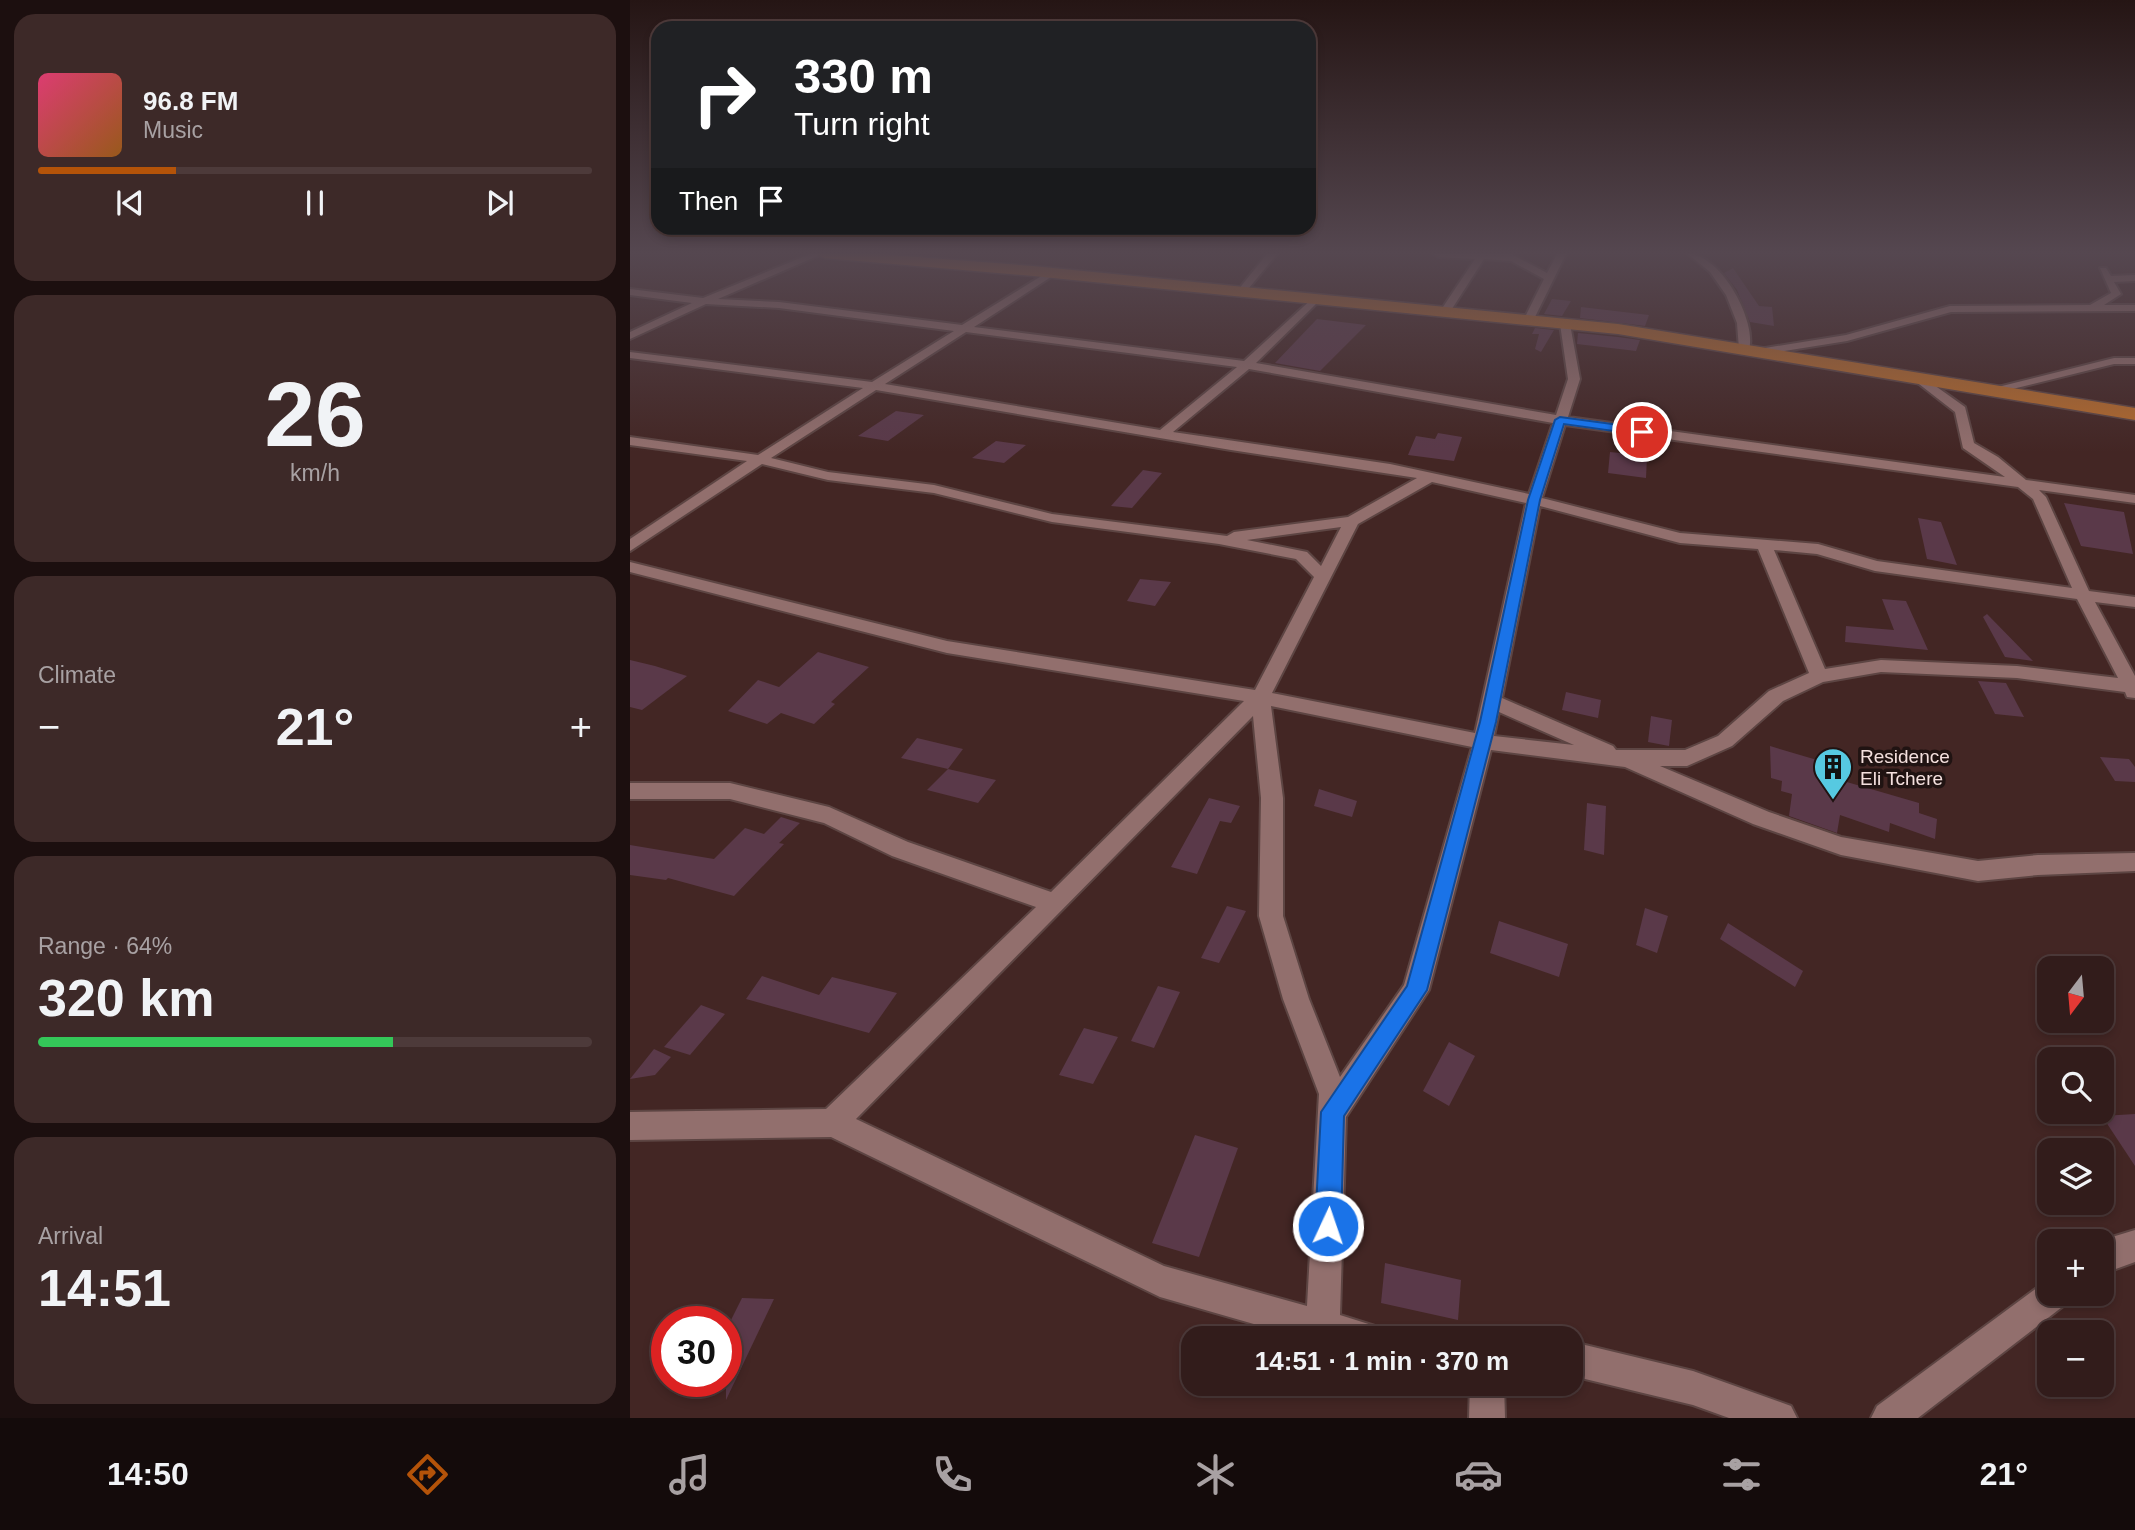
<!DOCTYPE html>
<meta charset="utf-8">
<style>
body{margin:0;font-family:Arial,sans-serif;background:#3d2928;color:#f1f3f6;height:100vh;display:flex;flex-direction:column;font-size:26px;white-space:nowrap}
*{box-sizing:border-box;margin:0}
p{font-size:23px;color:#a8a1a3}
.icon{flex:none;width:38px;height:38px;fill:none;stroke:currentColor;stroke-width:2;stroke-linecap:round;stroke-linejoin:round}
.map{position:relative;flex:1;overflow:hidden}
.panel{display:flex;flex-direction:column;gap:14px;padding:14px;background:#1c0f0f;width:630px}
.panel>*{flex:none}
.banner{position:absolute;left:21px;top:21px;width:665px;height:214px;border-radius:21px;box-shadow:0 4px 10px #0003,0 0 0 2px #4d3a3a;background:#202124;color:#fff;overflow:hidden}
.needle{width:46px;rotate:196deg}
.buttons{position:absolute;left:1407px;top:956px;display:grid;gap:14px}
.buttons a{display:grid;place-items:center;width:77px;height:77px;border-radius:14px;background:#321c1b;box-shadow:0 4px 10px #0003,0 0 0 2px #4d3a3a;font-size:35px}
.speed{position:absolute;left:21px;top:1306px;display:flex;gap:14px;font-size:35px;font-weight:700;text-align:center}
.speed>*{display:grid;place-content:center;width:91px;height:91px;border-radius:50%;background:#321c1b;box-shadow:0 4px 10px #0003,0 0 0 2px #4d3a3a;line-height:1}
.speed .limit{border:10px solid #d22;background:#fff;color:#111}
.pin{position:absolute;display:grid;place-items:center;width:60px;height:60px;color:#fff;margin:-30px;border:4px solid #fff;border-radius:50%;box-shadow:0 2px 7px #0007}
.me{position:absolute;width:77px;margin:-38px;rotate:3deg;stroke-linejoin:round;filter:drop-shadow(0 0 5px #0008)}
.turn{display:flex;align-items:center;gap:24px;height:147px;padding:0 28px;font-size:32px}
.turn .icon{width:91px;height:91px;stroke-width:2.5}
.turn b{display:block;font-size:49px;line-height:60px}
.then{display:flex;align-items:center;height:66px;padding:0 28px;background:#0003;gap:14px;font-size:26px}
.big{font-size:52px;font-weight:700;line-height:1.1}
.panel .card{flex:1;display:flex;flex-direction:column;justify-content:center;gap:10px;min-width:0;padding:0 24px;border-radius:21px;background:#3d2928}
.panel .dial{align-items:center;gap:0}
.dial b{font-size:91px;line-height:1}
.song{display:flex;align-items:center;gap:21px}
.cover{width:84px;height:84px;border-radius:10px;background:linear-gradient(135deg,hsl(340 70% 55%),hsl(30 70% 35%))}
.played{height:7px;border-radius:4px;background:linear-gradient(90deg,#b45309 25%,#4d3a3a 25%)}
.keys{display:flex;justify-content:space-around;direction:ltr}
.heat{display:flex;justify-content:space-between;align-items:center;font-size:38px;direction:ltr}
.charge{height:10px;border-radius:5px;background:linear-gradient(90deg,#34c759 64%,#4d3a3a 0)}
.trip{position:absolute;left:551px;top:1326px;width:402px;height:70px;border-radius:21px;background:#321c1b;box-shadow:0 4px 10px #0003,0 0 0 2px #4d3a3a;font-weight:700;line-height:70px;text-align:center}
.tabs{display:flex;height:112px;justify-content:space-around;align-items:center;background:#140b0b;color:#a8a1a3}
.tabs .icon{width:49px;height:49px}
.tabs .active{color:#b45309}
.tabs b{font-size:32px;color:#f1f3f6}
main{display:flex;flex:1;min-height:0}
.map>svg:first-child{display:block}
.building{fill:#5a3949}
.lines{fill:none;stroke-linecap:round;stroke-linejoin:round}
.minor-casing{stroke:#5d4543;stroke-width:4}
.trunk-casing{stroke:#5d4543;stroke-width:3}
.minor{fill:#926f6d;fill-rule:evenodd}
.trunk{fill:#b46a2c;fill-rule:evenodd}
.route{fill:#1a73e8;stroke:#114b97;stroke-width:2}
.labels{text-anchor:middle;stroke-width:7;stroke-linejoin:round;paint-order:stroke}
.poi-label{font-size:19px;fill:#f4e0de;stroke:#201312;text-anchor:start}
</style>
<main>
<section class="panel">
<div class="card">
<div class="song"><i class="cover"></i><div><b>96.8 FM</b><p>Music</p></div></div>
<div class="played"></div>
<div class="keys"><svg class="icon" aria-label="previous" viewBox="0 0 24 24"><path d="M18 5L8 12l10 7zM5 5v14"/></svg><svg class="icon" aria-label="pause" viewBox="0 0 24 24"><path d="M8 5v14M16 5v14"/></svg><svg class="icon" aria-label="next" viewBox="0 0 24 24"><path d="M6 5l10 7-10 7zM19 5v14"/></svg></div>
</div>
<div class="card dial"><b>26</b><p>km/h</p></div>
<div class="card"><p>Climate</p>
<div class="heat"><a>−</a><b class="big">21°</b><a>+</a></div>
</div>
<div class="card"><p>Range · 64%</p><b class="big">320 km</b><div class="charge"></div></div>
<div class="card"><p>Arrival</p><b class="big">14:51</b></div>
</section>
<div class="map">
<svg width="1505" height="1418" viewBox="0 0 1505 1418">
<rect width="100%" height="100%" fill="#432624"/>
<g class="building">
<path d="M1103 268 1129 306 1142 307 1144 326 1120 322 1107 290 1094 273Z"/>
<path d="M922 299 941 301 932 316 914 314Z"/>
<path d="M951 307 1019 315 1015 326 950 318Z"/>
<path d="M687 319 736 325 690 371 645 363Z"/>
<path d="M905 328 924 330 911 352 905 349 909 334H902Z"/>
<path d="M948 333 988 337 1010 340 1006 351 947 344Z"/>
<path d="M266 411 294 415 258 441 228 436Z"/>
<path d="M808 433 832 437 824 461 778 455 786 436 805 439Z"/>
<path d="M366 441 396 445 374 463 342 458Z"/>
<path d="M990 451 1017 457 1016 478 978 473 980 452 990 453Z"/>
<path d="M513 470 532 473 502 508 481 506Z"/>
<path d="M1434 503 1494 512 1503 554 1451 546Z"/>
<path d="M1288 518 1311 522 1327 565 1297 559Z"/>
<path d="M510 579 541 582 525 606 497 601Z"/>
<path d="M1252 599 1276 601 1298 650 1215 642 1216 626 1264 630Z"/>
<path d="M1357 614 1403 661 1375 657 1353 617Z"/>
<path d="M188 652 239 667 201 702 205 704 184 724 151 713 137 724 98 711 128 680 149 687Z"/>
<path d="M0 660 25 666 57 676 12 710 0 707Z"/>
<path d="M1348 681 1376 683 1394 717 1365 714Z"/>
<path d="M936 692 971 700 968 718 932 710Z"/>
<path d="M1021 716 1042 720 1039 746 1018 742Z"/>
<path d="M287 738 333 749 318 769 271 758Z"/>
<path d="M1140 746 1204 765 1203 778 1289 803V813L1307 819 1305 839 1260 823 1259 832 1210 815 1207 833 1159 816 1162 794 1151 791 1152 781 1141 778Z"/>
<path d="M1470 757 1499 759 1505 767V782L1485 781Z"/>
<path d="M318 769 366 780 348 803 297 790Z"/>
<path d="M689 789 727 801 722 817 684 806Z"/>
<path d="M579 798 610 806 601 823 590 821 567 874 541 867Z"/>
<path d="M957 803 976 806 974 855 954 850Z"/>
<path d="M151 817 170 823 149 843 154 844 104 896 38 878 36 880 0 875V845L84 859 115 828 134 834Z"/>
<path d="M597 906 616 911 589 963 571 958Z"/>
<path d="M1015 908 1038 916 1027 953 1006 945Z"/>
<path d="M869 921 938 944 929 977 860 953Z"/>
<path d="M1098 923 1173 971 1165 987 1090 939Z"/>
<path d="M132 976 189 995 202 977 267 993 239 1033 116 999Z"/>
<path d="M528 986 550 992 524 1048 501 1041Z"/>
<path d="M71 1005 95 1014 60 1055 34 1047Z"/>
<path d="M454 1028 488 1037 463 1084 429 1075Z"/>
<path d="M819 1042 845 1056 819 1106 793 1091Z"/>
<path d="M24 1049 41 1057 25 1075 0 1079Z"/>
<path d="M1505 1114V1166L1472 1116Z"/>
<path d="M565 1135 608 1148 569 1257 522 1243Z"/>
<path d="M755 1263 831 1280 828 1320 751 1303Z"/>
<path d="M112 1298 144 1299 96 1400V1330Z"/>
</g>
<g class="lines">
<defs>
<g id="minor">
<path d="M180 254H192L88 299 149 302 332 325 421 270 426 273 424 275 344 327 614 361 684 297 689 300 688 302 626 363 926 415 938 379 930 324 935 321 940 324 950 379 938 417 1375 477 1333 448 1325 412 1280 377 1290 375 1335 407 1344 443 1368 457 1396 480 1505 495V503L1409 490 1416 497 1459 591 1505 597V607L1465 602 1505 676V698L1497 697 1495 692 1387 678 1251 672 1193 682 1153 701 1102 746 1057 766H1030L1139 812 1211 837 1348 861 1408 855 1505 853V871L1408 875 1348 881 1211 855 1123 824 995 767 861 750 799 990 716 1117 710 1315 748 1327 753 1339H676L530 1297 201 1137 0 1140V1112L196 1109 406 907 262 856 194 823 100 799H0V783H100L199 807 278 842 421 892 614 701 317 653 0 572V562L317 641 625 690 684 577 666 559 589 544 422 522 304 493 198 480 132 464 0 551V539L117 461 0 445V437L128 455 233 388 0 358V352L242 382 324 331 149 308 76 304 0 339V332L62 303 0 295V289L73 298ZM336 332 607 367 530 430 255 384ZM619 369 923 423 899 494 760 464 543 432ZM246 390 601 450 787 478 718 517 604 532 597 536 422 514 304 485 198 472 141 458ZM935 425 1388 487 1403 499 1442 588 1247 561 1188 544 1050 533 912 498ZM802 482 896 503 845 733 642 693 728 524ZM910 506 1050 543 1128 549 1179 673 1139 691 1088 736 1055 750H986L983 746 872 698ZM711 527 691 566 677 552 617 540ZM1144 550 1187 554 1245 571 1447 599 1488 678 1387 666 1251 660 1195 669ZM641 706 842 747 774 985 710 1077 679 999 653 916V798ZM869 712 944 745 864 736ZM623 716 631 798 629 916 653 999 689 1094 677 1306 534 1266 226 1119Z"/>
<path d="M637 254H647L614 294H608V290Z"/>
<path d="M804 254H881L917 273 927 254H936L903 321 898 324 893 321 914 279 881 261 854 259 818 315 814 316 809 313 845 259 809 257Z"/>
<path d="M1058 254C1091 254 1128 322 1119 351L1109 349 1107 323 1096 295 1080 272Z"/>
<path d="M1470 268H1476L1481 276 1505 275V281L1484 282 1491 294 1474 305H1505V311L1321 312 1217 341 1129 355 1123 352 1129 349 1216 335 1320 306 1460 305 1481 293Z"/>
<path d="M1484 358H1505V364H1484L1362 394 1356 390Z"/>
<path d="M1505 1230V1262L1472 1274V1241H1469Z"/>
<path d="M1419 1279V1293H1441L1436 1304 1288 1418H1241L1247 1406Z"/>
<path d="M951 1344 1063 1371 1161 1406 1167 1418H1099L1063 1405 951 1378 942 1380V1346Z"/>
<path d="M840 1384H874L875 1418H839Z"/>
</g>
<path id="trunk" d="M187 254H247L403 266 988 324 1505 408V420L988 334 403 276 194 258Z"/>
</defs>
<use href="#minor" class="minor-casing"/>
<use href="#trunk" class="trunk-casing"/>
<use href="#minor" class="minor"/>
<use href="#trunk" class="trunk"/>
</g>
<linearGradient id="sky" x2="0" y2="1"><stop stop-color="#251514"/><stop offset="0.56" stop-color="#554750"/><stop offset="1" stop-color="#554750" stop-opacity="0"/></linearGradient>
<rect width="1505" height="452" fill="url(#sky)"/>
<path class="route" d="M930 417 1012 428 1017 432 1012 435 934 424 910 500 866 722 797 990 714 1116 711 1226 707 1235 698 1239 689 1235 685 1226 691 1112 777 986 850 722 898 500 925 420Z"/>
<defs>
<symbol id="building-pin" viewBox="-11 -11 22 30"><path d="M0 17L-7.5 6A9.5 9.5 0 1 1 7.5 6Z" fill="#56c9e1" stroke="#201312"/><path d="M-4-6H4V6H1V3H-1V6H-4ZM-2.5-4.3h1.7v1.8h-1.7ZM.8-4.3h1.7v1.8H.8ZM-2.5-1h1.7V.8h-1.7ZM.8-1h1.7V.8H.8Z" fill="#111"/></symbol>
</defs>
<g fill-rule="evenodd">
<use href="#building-pin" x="1181" y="745" width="44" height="60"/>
</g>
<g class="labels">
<g class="poi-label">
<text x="1230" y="763">Residence<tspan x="1230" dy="22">Eli Tchere</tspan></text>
</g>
</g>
</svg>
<div class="buttons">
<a><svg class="needle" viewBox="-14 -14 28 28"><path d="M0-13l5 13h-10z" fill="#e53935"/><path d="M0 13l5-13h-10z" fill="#a8a1a3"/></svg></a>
<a><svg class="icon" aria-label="search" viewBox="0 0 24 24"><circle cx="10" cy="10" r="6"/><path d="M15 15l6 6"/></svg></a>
<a><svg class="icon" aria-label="layers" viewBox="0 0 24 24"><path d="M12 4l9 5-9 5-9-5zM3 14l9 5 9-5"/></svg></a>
<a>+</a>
<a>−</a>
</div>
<div class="speed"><div class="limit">30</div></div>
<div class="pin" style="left:1012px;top:432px;background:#d93025"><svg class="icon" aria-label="arrive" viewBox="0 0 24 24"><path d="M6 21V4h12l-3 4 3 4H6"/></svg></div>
<svg class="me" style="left:698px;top:1226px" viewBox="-20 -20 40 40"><circle r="17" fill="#1a73e8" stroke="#fff" stroke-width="3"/><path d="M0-11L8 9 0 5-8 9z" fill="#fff"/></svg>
<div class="trip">14:51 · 1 min · 370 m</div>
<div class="banner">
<div class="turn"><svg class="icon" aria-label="right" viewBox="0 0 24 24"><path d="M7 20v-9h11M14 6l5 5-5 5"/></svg><div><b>330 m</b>Turn right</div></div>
<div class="then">Then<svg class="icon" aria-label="arrive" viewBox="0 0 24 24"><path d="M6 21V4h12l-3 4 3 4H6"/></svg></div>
</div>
</div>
</main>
<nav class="tabs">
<b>14:50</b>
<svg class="icon active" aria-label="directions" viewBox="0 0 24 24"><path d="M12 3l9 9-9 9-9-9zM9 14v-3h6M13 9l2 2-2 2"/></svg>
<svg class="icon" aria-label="music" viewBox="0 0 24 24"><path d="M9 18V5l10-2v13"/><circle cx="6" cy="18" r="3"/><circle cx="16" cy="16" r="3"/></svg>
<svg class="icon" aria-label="phone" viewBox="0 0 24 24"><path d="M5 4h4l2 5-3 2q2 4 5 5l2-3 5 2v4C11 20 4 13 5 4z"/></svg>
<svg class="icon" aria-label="climate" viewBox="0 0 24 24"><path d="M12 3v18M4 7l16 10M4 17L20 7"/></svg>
<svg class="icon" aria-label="car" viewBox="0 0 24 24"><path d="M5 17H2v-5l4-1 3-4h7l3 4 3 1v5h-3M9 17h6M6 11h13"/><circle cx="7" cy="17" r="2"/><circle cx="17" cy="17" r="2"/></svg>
<svg class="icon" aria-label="filters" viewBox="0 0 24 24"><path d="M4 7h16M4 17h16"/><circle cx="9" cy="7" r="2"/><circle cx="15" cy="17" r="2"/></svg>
<b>21°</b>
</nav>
